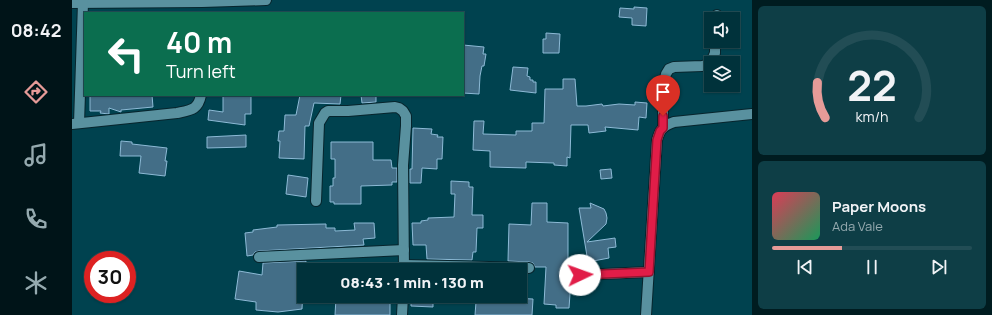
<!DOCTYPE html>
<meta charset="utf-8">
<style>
body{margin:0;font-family:Manrope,sans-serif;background:#0e3e46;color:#f1f3f6;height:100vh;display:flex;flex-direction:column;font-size:15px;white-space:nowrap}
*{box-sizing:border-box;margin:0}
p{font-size:13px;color:#95aaaf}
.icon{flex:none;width:22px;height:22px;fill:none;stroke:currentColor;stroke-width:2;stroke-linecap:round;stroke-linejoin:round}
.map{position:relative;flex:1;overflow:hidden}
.details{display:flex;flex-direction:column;gap:6px;padding:6px;background:#001c20;width:240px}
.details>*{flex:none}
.top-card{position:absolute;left:12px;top:12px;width:380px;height:84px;border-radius:0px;box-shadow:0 1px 3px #0004,0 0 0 1px #224d55;background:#0b6e4f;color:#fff;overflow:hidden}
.buttons{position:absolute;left:632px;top:12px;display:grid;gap:8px}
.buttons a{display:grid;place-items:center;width:36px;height:36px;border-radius:0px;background:#00323b;box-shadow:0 1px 3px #0004,0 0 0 1px #224d55;font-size:20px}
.speed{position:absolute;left:12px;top:251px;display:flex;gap:8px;font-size:20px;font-weight:700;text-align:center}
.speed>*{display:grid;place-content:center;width:52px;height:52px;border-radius:50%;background:#00323b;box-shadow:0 1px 3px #0004,0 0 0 1px #224d55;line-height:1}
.speed .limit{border:6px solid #d22;background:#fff;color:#111}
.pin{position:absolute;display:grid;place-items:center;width:34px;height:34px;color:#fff;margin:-41px -17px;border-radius:50% 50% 50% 0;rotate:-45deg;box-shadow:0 0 4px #0007}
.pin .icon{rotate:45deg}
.me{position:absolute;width:44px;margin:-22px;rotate:87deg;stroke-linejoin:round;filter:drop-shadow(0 0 3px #0008)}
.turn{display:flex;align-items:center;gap:14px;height:84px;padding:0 16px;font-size:18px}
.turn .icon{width:52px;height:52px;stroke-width:2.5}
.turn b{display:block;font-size:28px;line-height:34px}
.details .tile{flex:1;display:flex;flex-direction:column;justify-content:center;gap:6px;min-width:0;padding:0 14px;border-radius:6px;background:#0e3e46}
.details .dial{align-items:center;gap:0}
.dial svg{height:104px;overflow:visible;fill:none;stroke:#224d55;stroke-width:7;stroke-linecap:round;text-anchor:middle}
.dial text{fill:#f1f3f6;stroke:none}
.song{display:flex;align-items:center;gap:12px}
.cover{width:48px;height:48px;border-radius:6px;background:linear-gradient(135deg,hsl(350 70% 55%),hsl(150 70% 35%))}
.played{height:4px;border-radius:2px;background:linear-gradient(90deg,#e69b98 35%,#224d55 35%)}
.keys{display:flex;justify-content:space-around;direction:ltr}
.trip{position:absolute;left:225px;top:263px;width:230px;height:40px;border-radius:0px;background:#00323b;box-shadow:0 1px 3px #0004,0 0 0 1px #224d55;font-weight:800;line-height:40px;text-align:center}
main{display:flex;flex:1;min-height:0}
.tabs{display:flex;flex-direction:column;width:72px;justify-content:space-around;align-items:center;background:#001418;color:#95aaaf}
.tabs .icon{width:28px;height:28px}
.tabs .current{color:#e69b98}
.tabs b{font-size:18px;color:#f1f3f6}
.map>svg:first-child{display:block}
.building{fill:#436e87;stroke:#8dbad6}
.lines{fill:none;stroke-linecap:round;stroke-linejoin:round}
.minor-casing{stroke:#07252d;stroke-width:12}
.minor{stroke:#59919f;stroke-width:10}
.route-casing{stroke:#92132f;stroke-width:10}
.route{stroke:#e11d48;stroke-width:7}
</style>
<main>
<nav class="tabs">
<b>08:42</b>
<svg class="icon current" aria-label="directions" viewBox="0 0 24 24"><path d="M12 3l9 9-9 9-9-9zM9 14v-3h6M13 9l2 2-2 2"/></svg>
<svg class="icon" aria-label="music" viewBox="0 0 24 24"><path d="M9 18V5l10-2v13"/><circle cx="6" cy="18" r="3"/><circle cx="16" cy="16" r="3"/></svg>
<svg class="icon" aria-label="phone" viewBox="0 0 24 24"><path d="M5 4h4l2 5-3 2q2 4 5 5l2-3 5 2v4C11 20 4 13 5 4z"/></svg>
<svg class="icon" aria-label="climate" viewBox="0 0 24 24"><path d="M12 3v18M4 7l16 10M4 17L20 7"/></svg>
</nav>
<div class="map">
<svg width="680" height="315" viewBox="0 0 680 315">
<rect width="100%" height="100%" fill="#00424f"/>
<g class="building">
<path d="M562 7 575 8 574 26 560 25V18L547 17 548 8 562 9Z"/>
<path d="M474 33 488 34 487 53H471V39H474Z"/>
<path d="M391 45 412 47 411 54H414L412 66H410L408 76 407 94 391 93Z"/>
<path d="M441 67 456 68 455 76 458 77V80H461V82H464V93L438 90Z"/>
<path d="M491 79H503L505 106H514L530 104 531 106 547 104 563 105V102L575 103 574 118 567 117 566 130 533 127 534 131 517 133 516 125H499L498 158 495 157V166L482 165V163L454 162V168L418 167V151L401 150 402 121H412L411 134 444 135V131H460V123H472L473 89H491Z"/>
<path d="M18 95H80L81 107 49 110V112L37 108V114L28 113 29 111H18Z"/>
<path d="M151 95H179V114H173V125L136 120 137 110 151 112Z"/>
<path d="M228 95H269L268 104 242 103 237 126H233L232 159 207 158 208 141H206L207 131H212L213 115H224Z"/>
<path d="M289 95H304V102L290 103Z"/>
<path d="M341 128 360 129 359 134 366 135 365 137H371L370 159H365V169L350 168 349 183H338V169H340Z"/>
<path d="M174 135V147L135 148V137Z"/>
<path d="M49 141 60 142V144L95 148 93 161H95L93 176 67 173 69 156H48Z"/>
<path d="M259 142H301V160H319L320 168H325V182H320V185L289 186V204H262V202H258V186H261V178H263V159H259Z"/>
<path d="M539 169 540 178 529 179 528 170Z"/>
<path d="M216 175 236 178 234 197 214 194Z"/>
<path d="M379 181 397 182V187H401L400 215H411V228H405L404 252H401L400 260 355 259 354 245H341L340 223H349V221L356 220V218L382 217 383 194H379Z"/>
<path d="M460 203H475V222L496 223V280H499L497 308H484V305L472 304 474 267H463L461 263 457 262 436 261 437 224 459 225Z"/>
<path d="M518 203 532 209 534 213 535 218 534 224 515 242 543 238 544 247 536 248 537 258 516 262 507 208H519Z"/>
<path d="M282 223H302L303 238 291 239 292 245 187 251 183 252 181 255 175 256 173 233 181 232V230L205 227V225L254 224V228H263V231L283 230Z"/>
<path d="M234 261 233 270H232L230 309 206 312 184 310V302L163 299 167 271 190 275 191 263Z"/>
<path d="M301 296H318V315H263L264 298 301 301Z"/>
<path d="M339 296H361V307L339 306Z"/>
<path d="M420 297 461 299 460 315H403L404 302 420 303Z"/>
</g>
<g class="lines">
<defs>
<g id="minor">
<path d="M0 3 130 2 194 0"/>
<path d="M644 19 645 15"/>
<path d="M7 123 11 3"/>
<path d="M0 124 105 113C119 110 126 110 129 95"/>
<path d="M591 128V103L592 83 594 74 597 69 602 67 630 66 638 64 643 53V41"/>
<path d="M244 201 247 123 253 113 256 111H276L323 107 327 108 331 111 334 116V126L331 165 332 270"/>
<path d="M187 257 332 250"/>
<path d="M333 265 457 268"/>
<path d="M508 275 577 272"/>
<path d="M330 315 331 296"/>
<path d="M574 315 585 140C588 129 591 126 602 122L680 114"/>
</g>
</defs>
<use href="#minor" class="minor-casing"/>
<use href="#minor" class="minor"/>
</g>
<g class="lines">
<defs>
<path id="route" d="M508 275 577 272 585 140 588 131 591 128V116"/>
</defs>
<use href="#route" class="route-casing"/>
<use href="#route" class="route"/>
</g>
</svg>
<div class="buttons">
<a><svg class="icon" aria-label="sound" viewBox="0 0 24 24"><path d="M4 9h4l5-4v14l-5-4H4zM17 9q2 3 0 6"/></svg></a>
<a><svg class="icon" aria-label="layers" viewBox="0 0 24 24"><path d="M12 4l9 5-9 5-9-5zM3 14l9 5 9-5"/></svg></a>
</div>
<div class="speed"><div class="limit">30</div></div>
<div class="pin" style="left:591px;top:116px;background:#d93025"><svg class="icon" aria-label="arrive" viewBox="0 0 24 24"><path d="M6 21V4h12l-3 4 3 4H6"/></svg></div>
<svg class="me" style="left:508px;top:275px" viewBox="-20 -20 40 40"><circle r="19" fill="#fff"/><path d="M0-13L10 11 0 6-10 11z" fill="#e11d48"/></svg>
<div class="trip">08:43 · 1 min · 130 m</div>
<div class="top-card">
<div class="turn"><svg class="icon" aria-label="left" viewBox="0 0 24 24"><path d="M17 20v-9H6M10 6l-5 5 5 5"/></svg><div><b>40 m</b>Turn left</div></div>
</div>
</div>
<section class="details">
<div class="tile dial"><svg viewBox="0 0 100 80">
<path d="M14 69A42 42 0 1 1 86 69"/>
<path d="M14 69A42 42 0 0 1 8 42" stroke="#e69b98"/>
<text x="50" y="56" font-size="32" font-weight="700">22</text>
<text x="50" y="72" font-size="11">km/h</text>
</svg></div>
<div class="tile">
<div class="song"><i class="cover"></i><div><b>Paper Moons</b><p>Ada Vale</p></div></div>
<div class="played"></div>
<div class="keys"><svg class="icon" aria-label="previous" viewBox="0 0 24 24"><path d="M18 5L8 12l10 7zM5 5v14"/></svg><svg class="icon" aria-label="pause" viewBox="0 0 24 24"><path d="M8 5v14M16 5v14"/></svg><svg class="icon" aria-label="next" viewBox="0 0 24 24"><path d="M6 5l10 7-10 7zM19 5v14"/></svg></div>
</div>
</section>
</main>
